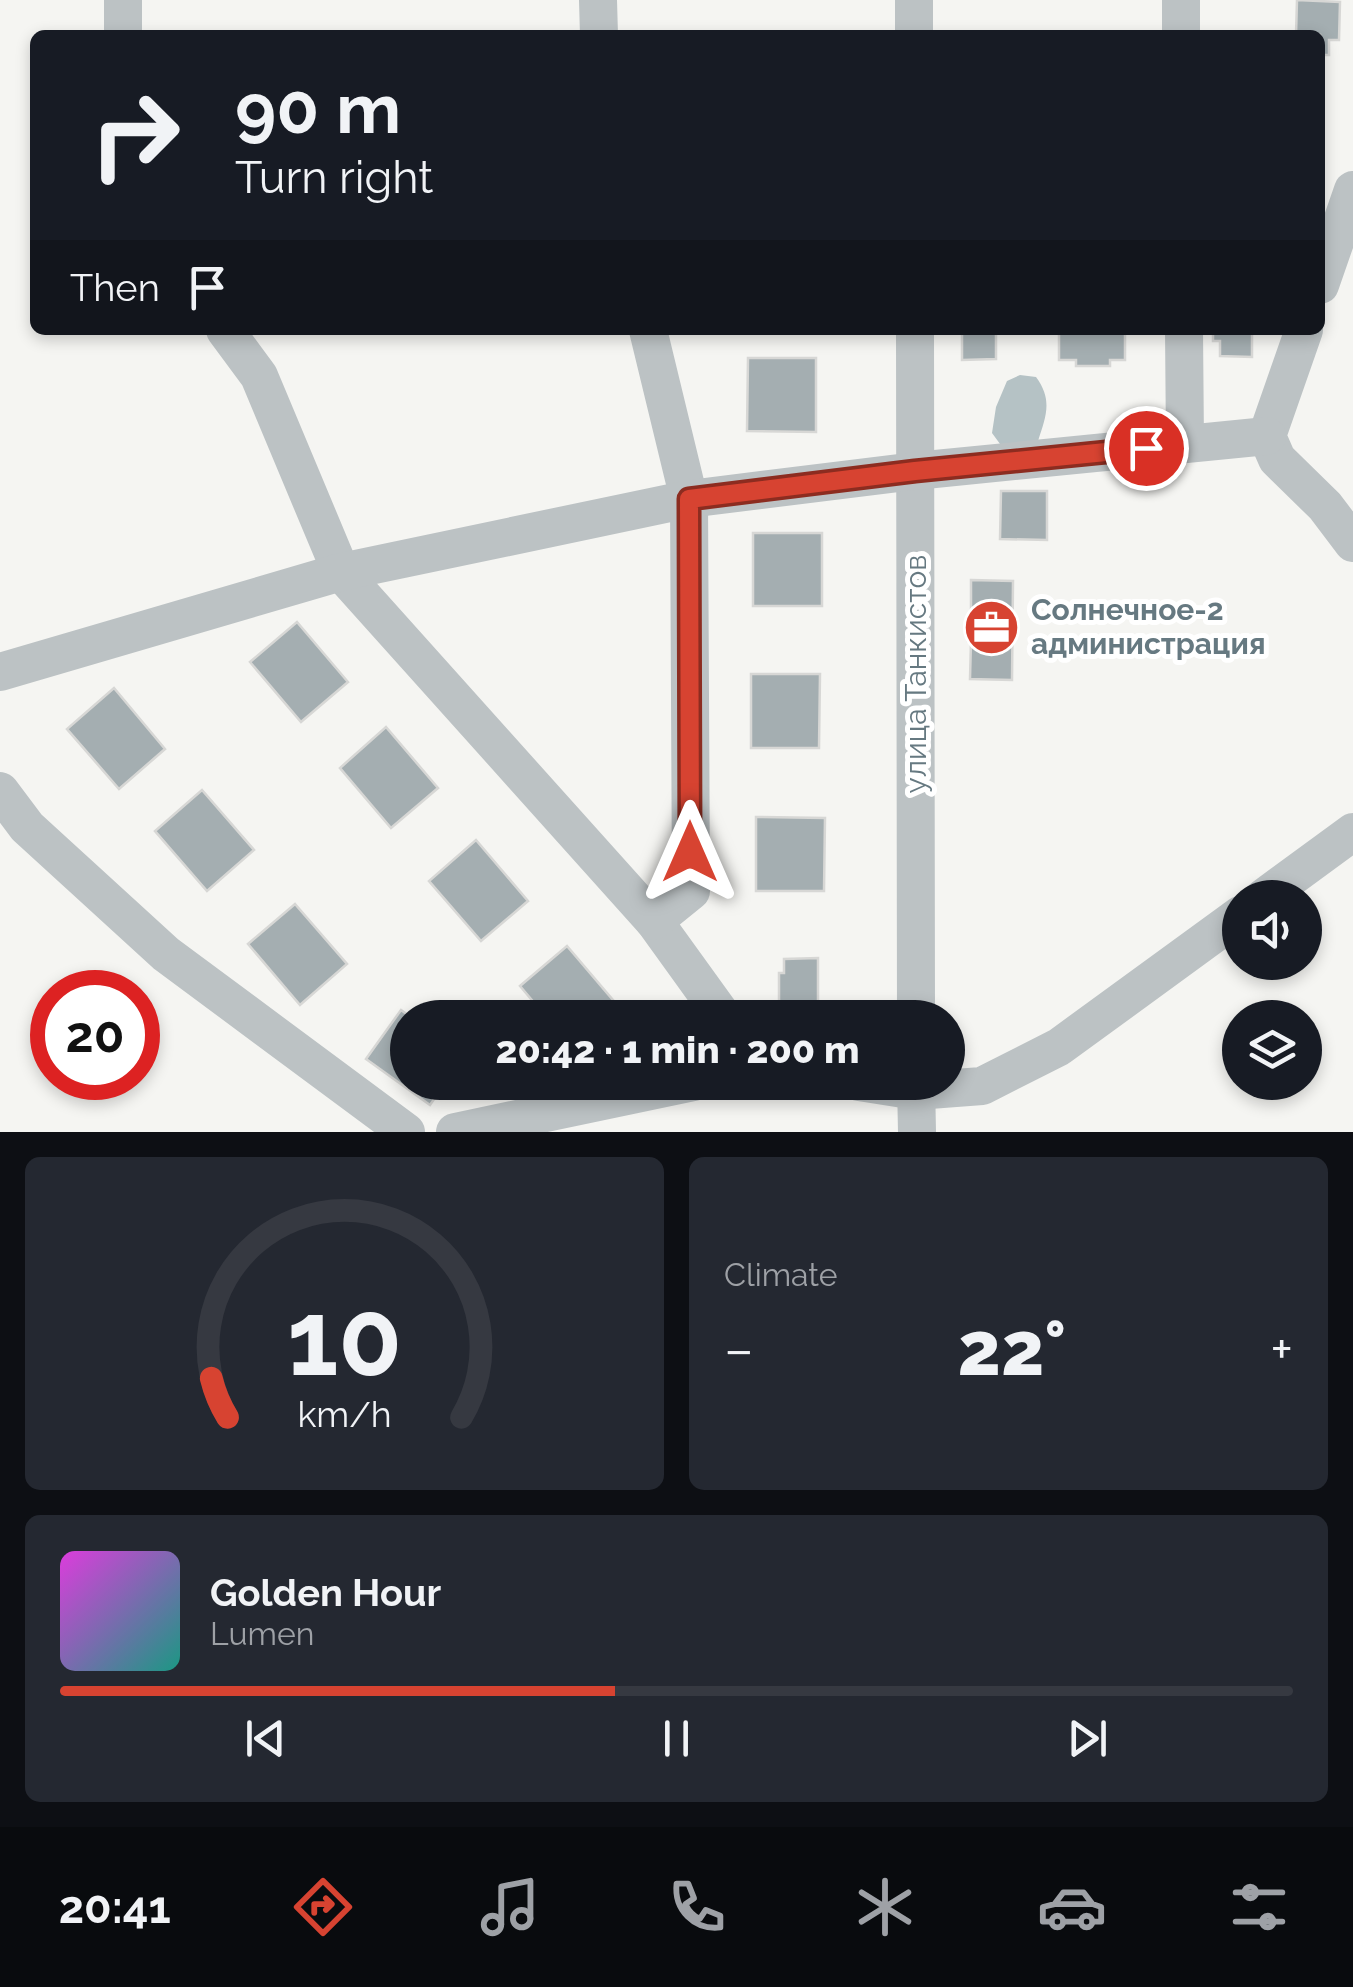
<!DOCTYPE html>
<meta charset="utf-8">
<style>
body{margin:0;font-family:Raleway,sans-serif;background:#242831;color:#f1f3f6;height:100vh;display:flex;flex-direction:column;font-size:38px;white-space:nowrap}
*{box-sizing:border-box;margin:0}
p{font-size:32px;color:#9ea1a6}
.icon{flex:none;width:55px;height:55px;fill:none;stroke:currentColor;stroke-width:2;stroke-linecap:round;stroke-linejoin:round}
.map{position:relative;height:1132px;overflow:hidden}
.sheet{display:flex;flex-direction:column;gap:25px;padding:25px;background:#0d0f14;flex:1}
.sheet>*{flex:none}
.guide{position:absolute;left:30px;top:30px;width:1295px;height:305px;border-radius:15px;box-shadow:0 5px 15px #0003;background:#171b24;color:#f1f3f6;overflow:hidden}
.tools{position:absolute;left:1222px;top:880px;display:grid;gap:20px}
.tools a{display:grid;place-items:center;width:100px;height:100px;border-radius:50%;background:#171b24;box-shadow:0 5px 15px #0003;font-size:50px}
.speed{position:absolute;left:30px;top:970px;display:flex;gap:20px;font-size:50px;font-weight:700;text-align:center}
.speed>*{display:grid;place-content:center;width:130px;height:130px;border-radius:50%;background:#171b24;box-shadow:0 5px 15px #0003;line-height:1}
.speed .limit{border:15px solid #d22;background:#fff;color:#111}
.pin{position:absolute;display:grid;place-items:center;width:85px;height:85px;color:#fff;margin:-42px;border:5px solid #fff;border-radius:50%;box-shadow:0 2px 10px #0007}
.me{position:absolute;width:110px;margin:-55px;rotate:0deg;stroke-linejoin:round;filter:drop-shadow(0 0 8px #0008)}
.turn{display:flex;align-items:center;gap:35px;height:210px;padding:0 40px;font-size:45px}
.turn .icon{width:130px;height:130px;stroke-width:2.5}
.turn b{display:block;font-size:70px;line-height:85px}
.then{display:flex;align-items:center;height:95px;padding:0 40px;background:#0003;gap:20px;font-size:38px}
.big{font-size:75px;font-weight:800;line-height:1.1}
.sheet .widget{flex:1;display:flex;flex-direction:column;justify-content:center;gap:15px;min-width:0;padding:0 35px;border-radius:15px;background:#242831}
.sheet .dial{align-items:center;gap:0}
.dial svg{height:260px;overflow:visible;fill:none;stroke:#363941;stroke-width:7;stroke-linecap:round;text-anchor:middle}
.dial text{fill:#f1f3f6;stroke:none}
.song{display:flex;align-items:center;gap:30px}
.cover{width:120px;height:120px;border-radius:15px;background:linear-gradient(135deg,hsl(300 70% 55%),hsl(170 70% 35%))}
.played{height:10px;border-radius:5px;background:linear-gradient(90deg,#d74331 45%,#363941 45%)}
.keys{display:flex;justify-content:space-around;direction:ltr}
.heat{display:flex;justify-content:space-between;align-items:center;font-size:55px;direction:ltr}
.sheet .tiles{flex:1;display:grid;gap:25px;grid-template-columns:1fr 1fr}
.widget:last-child{grid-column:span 2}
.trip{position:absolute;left:390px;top:1000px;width:575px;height:100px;border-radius:50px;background:#171b24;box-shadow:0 5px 15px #0003;font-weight:800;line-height:100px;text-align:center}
.dock{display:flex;height:160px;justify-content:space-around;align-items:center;background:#090b0e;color:#9ea1a6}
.dock .icon{width:70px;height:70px}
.dock .active{color:#d74331}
.dock b{font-size:45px;color:#f1f3f6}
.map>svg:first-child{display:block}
.water{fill:#b5c2c5}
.building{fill:#a4aeb1;stroke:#d7d7d5;stroke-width:2.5}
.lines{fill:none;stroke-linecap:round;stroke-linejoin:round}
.minor{stroke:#bcc2c4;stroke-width:38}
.route-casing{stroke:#8c2c20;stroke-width:25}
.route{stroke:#d74331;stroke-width:18}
.labels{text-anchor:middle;stroke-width:10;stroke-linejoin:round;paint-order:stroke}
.poi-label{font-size:30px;font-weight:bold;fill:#667981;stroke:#fff;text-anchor:start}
.street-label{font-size:30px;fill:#667981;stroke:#fff}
</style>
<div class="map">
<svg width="1353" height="1132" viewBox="0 0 1353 1132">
<rect width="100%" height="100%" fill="#f5f5f2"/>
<path class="water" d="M1020 375 1036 377C1053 400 1046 416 1038 441L1003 448 992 433 996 407 1007 381Z"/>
<g class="building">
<path d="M1297 0 1340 2 1339 40H1329V55H1320V35H1296Z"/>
<path d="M962 330H996V359L962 360Z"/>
<path d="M1059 330H1125V360H1110V366H1076V360H1059Z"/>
<path d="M1213 330H1252V357L1220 356V341H1213Z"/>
<path d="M748 358H816V432L747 431Z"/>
<path d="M1001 491H1047V540L1000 539Z"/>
<rect x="753" y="533" width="69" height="73"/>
<path d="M971 580 1013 581 1012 680 970 679 971 641H968V628L971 627Z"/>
<path d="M297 622 348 682 301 722 250 662Z"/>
<path d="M751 674H820L819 748H751Z"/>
<path d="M114 688 165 749 119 789 67 729Z"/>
<path d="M386 727 438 788 391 828 340 768Z"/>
<path d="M202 790 254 850 207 891 155 831Z"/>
<path d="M756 817 825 818 824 891H756Z"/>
<path d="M476 840 528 901 481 941 429 881Z"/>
<path d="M295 904 347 964 300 1005 248 944Z"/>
<path d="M567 946 618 1006 605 1018H547L520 986Z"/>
<path d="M818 958V1018H784V1006L779 1007V973H784V959Z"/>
<path d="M401 1010 412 1018H408V1082H446L430 1105 366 1059Z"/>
</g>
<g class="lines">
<g class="minor">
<path d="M598 0 599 35"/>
<path d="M914 0V35"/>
<path d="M1181 0V35"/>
<path d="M123 35V0"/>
<path d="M1320 285 1353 190"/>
<path d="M225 330 259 376 341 572 654 921 724 1018"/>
<path d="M648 330 689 499 691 891 654 921"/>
<path d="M915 330 916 1018"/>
<path d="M1184 330 1185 444"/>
<path d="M1304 330 1267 436 1277 459 1325 506 1353 543"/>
<path d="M0 672 341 572 689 499 915 471 1267 436"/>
<path d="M0 791 27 827 166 954 406 1132"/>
<path d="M1263 898 1353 832"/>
<path d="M859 1082 916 1091 982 1086 1059 1047 1240 915"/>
<path d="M916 1082 917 1132"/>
<path d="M455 1132 694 1082"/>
</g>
</g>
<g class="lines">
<defs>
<path id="route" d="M690 852 689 499 915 471 1146 448"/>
</defs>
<use href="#route" class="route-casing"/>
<use href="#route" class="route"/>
</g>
<defs>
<symbol id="office-disc" viewBox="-11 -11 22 22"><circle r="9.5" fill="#d74331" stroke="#fff"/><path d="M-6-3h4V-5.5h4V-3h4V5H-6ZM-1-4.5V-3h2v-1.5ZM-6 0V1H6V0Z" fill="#fff"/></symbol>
</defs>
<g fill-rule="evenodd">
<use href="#office-disc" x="960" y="596" width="63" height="63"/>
</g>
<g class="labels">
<g class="poi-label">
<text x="1031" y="620">Солнечное-2<tspan x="1031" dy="34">администрация</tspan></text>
</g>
<g class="street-label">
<text transform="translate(916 674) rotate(-90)" y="10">улица Танкистов</text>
</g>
</g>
</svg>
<div class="tools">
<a><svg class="icon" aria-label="sound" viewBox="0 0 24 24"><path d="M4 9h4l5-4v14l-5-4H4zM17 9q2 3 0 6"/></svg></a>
<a><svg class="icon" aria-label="layers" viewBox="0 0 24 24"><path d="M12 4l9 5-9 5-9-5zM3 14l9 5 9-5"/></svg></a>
</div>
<div class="speed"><div class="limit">20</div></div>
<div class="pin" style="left:1146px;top:448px;background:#d93025"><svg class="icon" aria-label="arrive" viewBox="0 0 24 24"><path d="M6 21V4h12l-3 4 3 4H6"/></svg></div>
<svg class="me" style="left:690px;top:852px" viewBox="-20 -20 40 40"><path d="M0-17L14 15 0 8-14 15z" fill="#d74331" stroke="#fff" stroke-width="4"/></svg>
<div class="trip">20:42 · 1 min · 200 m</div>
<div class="guide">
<div class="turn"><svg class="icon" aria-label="right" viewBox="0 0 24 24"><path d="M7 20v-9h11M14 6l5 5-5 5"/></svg><div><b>90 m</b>Turn right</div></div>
<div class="then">Then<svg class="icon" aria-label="arrive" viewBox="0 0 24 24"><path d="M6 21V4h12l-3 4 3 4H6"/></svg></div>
</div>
</div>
<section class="sheet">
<div class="tiles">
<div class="widget dial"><svg viewBox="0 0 100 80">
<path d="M14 69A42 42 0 1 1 86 69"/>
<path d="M14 69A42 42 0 0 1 9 57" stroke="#d74331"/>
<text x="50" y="56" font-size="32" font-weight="700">10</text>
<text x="50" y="72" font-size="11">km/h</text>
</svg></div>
<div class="widget"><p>Climate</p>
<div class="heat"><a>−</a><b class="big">22°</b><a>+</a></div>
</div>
<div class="widget">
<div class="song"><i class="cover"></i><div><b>Golden Hour</b><p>Lumen</p></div></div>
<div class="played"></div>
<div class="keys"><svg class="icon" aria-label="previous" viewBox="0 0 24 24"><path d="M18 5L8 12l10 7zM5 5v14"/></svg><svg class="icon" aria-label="pause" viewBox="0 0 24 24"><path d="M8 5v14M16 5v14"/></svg><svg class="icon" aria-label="next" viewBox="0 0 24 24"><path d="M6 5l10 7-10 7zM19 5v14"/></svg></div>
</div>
</div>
</section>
<nav class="dock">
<b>20:41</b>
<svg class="icon active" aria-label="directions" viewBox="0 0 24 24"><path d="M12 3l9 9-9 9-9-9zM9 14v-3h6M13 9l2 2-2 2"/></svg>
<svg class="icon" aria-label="music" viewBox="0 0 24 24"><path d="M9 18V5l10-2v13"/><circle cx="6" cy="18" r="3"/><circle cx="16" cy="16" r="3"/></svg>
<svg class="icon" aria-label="phone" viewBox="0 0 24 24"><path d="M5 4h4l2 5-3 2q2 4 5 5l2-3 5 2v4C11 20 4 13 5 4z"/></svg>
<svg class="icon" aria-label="climate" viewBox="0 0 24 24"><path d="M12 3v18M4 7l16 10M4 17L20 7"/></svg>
<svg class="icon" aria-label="car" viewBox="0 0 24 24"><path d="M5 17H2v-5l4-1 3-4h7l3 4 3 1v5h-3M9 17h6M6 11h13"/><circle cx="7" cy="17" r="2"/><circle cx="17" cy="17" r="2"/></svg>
<svg class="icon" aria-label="filters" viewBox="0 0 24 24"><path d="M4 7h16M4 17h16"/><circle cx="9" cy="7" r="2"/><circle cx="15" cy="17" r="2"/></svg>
</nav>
